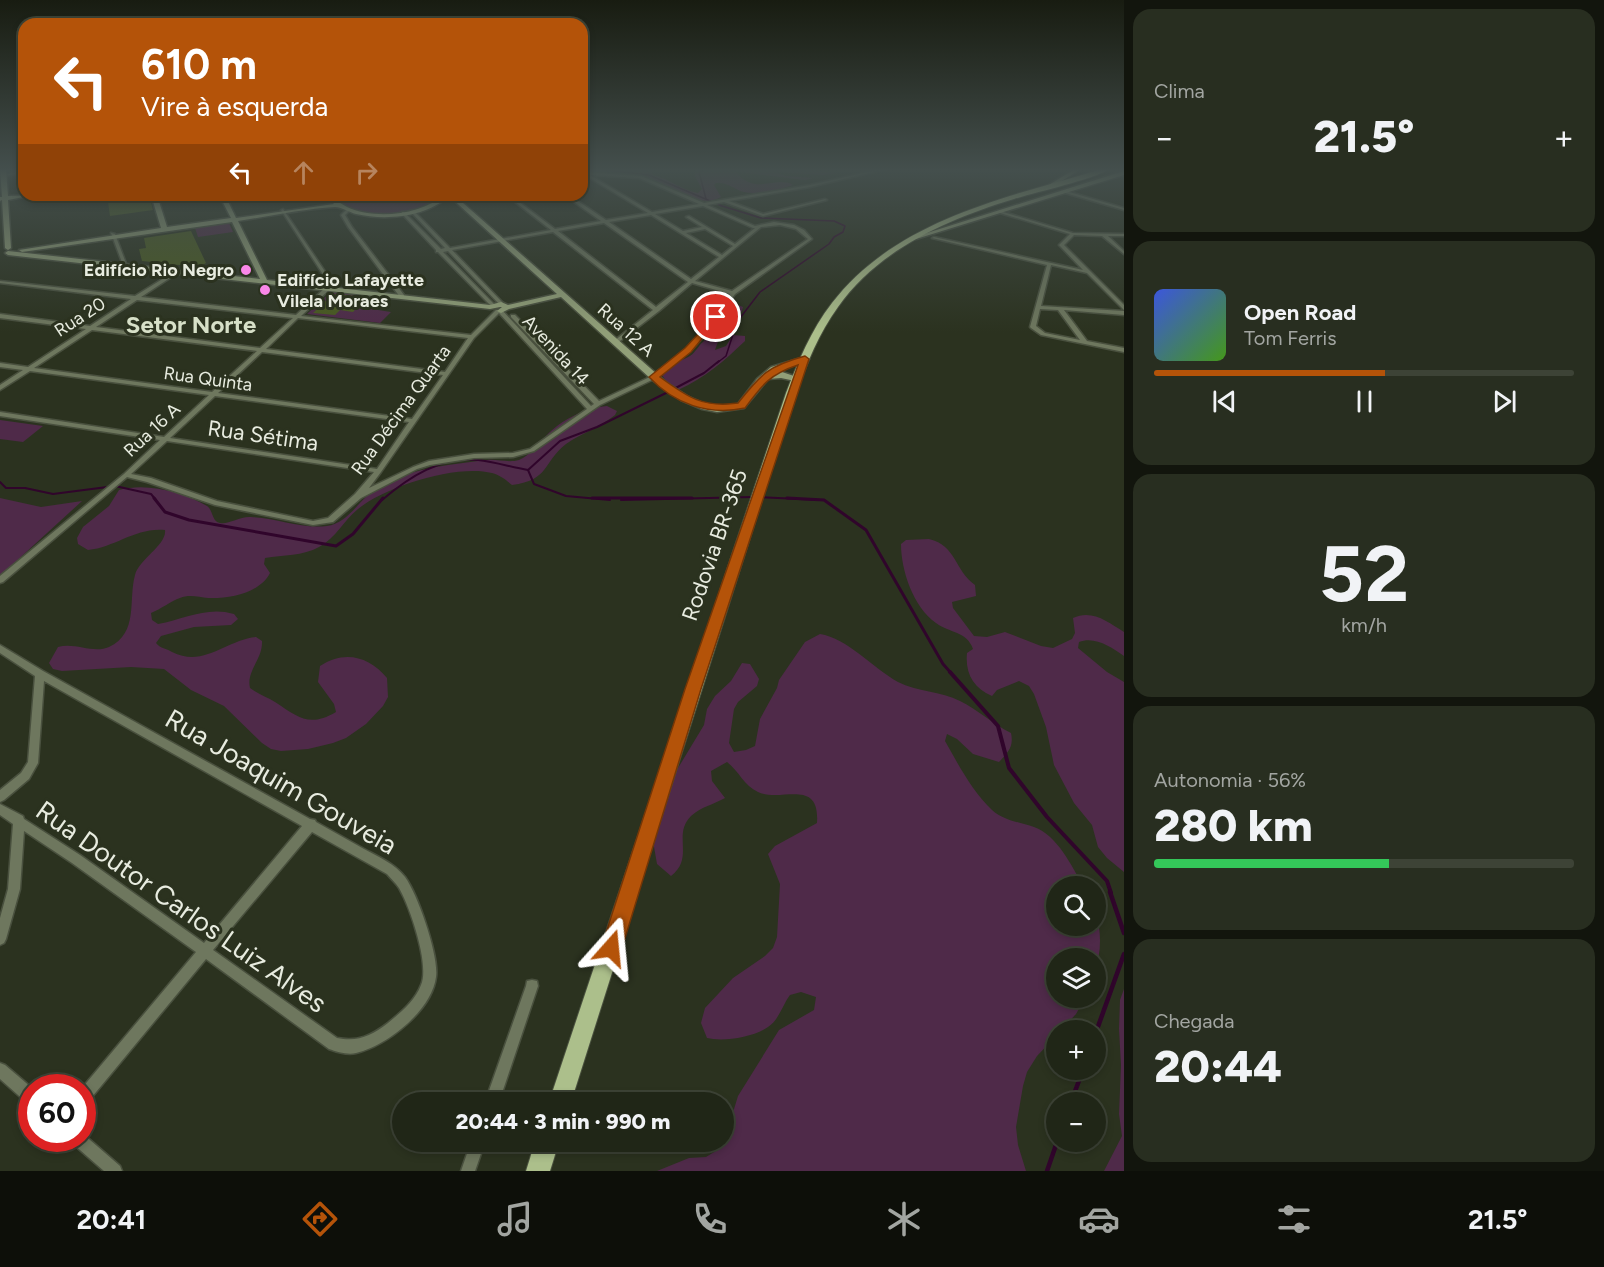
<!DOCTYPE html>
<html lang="pt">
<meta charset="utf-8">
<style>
body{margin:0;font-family:Figtree,sans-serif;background:#282e20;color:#f1f3f6;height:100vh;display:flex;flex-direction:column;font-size:22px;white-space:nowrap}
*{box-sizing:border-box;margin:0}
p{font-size:20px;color:#a2a5a1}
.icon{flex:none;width:33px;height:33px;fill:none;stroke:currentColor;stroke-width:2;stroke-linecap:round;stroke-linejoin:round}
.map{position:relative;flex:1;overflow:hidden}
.drawer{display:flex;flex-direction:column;gap:9px;padding:9px;background:#12150d;width:480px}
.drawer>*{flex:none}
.top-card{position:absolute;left:18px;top:18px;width:570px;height:183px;border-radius:18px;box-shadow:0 3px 9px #0003,0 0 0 2px #3d4336;background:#b45309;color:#fff;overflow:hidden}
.fabs{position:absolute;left:1046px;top:876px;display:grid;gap:12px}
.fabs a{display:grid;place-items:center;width:60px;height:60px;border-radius:50%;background:#202617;box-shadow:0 3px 9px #0003,0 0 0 2px #3d4336;font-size:30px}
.speed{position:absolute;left:18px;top:1074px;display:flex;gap:12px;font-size:30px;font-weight:700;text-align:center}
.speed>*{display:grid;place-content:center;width:78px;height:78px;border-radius:50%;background:#202617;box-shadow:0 3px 9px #0003,0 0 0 2px #3d4336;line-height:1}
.speed .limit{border:9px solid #d22;background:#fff;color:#111}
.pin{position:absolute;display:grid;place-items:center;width:51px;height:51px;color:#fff;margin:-26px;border:3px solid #fff;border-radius:50%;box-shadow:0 2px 6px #0007}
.me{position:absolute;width:66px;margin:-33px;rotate:18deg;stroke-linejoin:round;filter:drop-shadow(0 0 4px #0008)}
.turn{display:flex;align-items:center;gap:21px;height:126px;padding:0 24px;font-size:27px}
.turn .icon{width:78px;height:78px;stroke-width:2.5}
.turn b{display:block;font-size:42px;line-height:51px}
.lanes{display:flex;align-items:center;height:57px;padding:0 24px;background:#0003;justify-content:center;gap:30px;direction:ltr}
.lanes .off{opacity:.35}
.big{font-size:45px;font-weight:800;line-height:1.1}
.drawer .card{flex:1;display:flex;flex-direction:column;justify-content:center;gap:9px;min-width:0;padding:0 21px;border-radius:18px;background:#282e20}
.drawer .dial{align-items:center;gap:0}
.dial b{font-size:78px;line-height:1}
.song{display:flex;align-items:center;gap:18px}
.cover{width:72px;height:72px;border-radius:9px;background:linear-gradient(135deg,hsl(230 70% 55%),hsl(100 70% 35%))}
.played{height:6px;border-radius:3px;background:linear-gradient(90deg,#b45309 55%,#3d4336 55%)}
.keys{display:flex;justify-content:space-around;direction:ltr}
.heat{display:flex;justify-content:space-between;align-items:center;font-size:33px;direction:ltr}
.charge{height:9px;border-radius:4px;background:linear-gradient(90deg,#34c759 56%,#3d4336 0)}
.trip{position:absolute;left:392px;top:1092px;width:342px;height:60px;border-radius:30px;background:#202617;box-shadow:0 3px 9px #0003,0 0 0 2px #3d4336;font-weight:800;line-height:60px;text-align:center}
.dock{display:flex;height:96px;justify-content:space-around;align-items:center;background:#0d0f09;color:#a2a5a1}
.dock .icon{width:42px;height:42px}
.dock .selected{color:#b45309}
.dock b{font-size:27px;color:#f1f3f6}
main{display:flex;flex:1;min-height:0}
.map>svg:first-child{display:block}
.green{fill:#4f2a49}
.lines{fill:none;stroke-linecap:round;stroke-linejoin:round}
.stream-far4{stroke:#30052b;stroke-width:1.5}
.stream-far3{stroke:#30052b;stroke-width:2}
.stream-far2{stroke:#30052b;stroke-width:3}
.stream-far1{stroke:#30052b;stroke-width:4}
.stream{stroke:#30052b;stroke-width:4.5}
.building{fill:#495a1f}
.street-casing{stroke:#49503e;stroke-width:3}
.secondary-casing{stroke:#49503e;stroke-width:3}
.primary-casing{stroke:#49503e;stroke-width:2}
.street{fill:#6e775e;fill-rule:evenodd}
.secondary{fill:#919f78;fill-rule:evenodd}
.primary{fill:#acbf8b;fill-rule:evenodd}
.route{fill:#b45309;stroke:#753606;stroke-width:1.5}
.poi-dot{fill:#f987e8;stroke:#2b321f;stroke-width:2}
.labels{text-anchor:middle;stroke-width:6;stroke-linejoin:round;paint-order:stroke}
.far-poi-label{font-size:18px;font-weight:bold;fill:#e8ece0;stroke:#2b321f;text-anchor:end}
.far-street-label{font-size:18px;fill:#e8ece0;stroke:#2b321f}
.street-label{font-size:22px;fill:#e8ece0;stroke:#2b321f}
.far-district-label{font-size:24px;font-weight:bold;fill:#d7e0c8;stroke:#2b321f}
.near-street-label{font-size:27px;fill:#e8ece0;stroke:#2b321f}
</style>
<main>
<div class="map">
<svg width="1124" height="1171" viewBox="0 0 1124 1171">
<rect width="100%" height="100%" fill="#2b321f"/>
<g class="green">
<path d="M585 169H656L652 172 653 175C670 179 681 190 698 193L702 189 695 176V169H813L806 170 837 173 823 175 776 172 786 176 813 178 805 180 739 172 737 173C756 196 776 175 793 185 779 190 758 195 744 192 733 189 729 182 716 183L714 185 721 197C696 211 662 182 638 176 621 171 603 172 586 172Z"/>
<path d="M340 195H441V196C425 214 351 224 338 199Z"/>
<path d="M229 223 233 232 198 237 195 228Z"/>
<path d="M332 291 383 297 372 309 391 312 380 323 307 314Z"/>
<path d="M733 303 743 307 742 311 723 328 715 350 726 346 733 335 745 336V341C724 361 705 378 678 390L670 386 661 374C670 365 678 362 690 356 696 352 698 346 703 342 718 326 719 327 727 306Z"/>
<path d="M607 406 617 411 615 415C600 427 582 433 566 444 542 463 550 480 512 485 506 480 500 475 492 473 457 464 386 486 358 509 344 520 336 538 319 547 303 556 283 555 265 558L264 564 270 573C260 593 229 599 208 598 199 597 189 594 180 598 171 601 161 609 151 613L152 620 158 624C185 619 207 606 234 614L238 619 231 625 194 627 161 636 156 643C161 649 166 648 172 652 204 668 226 640 256 637L262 641C263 659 246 671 250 688 258 694 267 697 275 702 298 717 309 728 336 712L334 704 318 682 320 666C344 650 369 656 387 678L388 697 383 706 366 724 346 738 333 743 308 749 281 751 271 749 262 743 224 706 191 690 164 669 131 667 62 671 53 669 49 663 58 647C75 642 93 654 109 647 139 633 128 600 135 575 139 559 167 545 165 530 136 527 116 547 88 550L78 544 77 538 83 527 109 506 119 490C146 482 184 492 207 506 213 510 212 522 220 523 228 525 240 516 251 517 277 518 301 529 327 526 351 523 363 492 385 482 416 468 453 464 487 460 498 459 508 463 519 460 530 455 538 445 546 436 561 420 585 408 607 406Z"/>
<path d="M0 420 43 426 23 442 0 439Z"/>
<path d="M0 498 41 507 82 501 0 576Z"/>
<path d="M929 539C957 546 954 570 975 585L976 596 952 602 953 608 974 636 987 637 1005 632 1041 646 1053 648 1072 639 1075 633 1073 618C1092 609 1108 622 1124 632V656C1111 647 1095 636 1079 642L1078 648 1107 672 1124 682V872L1107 858 1098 847 1092 825 1074 803 1054 765 1046 727 1034 694 1029 686 1019 681 997 690 992 696C973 688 965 673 967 653L973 649C967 631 949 633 936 623 913 607 901 570 901 544L906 540Z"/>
<path d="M820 634C847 638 873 668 898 682 917 692 941 691 960 701 978 710 993 724 1011 733 1014 747 1008 752 999 762L973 754 957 739 947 734 945 741C958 764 972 791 992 810 1004 821 1020 822 1034 827 1057 835 1072 866 1083 886H1056V926H1095V909L1096 912C1101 931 1102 951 1095 970V958H1056V998H1085L1076 1014 1061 1030H1056V1036L1037 1056 1027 1072 1023 1086 1016 1127 1018 1145 1026 1171H657L689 1158 706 1157 719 1149 727 1132 738 1096 779 1030 814 1010 816 997 801 992 790 995C783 1004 779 1020 768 1027 754 1037 724 1042 707 1038L701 1023 705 1008 733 978 765 956 773 948 777 937 780 884 768 854 775 846 817 823C820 777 781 803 758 792 744 786 739 771 727 762L711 771 712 781 725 798C713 805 702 806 691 816 672 835 695 857 671 876L657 864 653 841 675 773 704 725 707 709 715 696 731 681 742 663 750 664 759 679 757 686 738 702 734 709 729 743 734 752 746 750 755 746 760 719 777 688 779 680 805 642Z"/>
<path d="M1124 989V1171H1104L1122 1136 1119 1114 1121 1065 1119 1029 1120 1000Z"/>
</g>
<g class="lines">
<g class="stream-far4">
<path d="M599 169 649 175 722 206 761 218 834 221 845 226 843 232 834 237 829 244 760 292 737 322 726 356 717 363"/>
<path d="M706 199 699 172 707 169"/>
</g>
<g class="stream-far3">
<path d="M528 470 534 484 566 496 610 500"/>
<path d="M528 470 560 441 597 427 668 392 704 373 719 361"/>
<path d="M0 482 6 488H25L53 494 115 486 151 494 156 500"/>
<path d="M759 497 820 500"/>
<path d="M382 500C409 477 441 456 478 460 495 462 511 467 528 470"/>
<path d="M621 500 753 497"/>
</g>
<g class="stream-far2">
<path d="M154 498 165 512 189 520 336 546 353 534 383 498"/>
<path d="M592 498H692"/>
<path d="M787 498 824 500 866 530 943 664 951 673"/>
</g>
<path class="stream-far1" d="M950 672 998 726 1009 768 1047 817 1107 881 1111 893"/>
<g class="stream">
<path d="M1110 892 1124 933"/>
<path d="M1095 1035 1124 954"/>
<path d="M1071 1102 1083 1070"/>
<path d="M1047 1171 1057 1142"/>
</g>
</g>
<g class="building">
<path d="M107 195H149L153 210 110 216Z"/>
<path d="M191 231 206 263 201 266 160 264 162 263 142 261 139 249 146 248 144 238Z"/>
<path d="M333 294 346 295 367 297 353 312 340 310 335 315 313 313Z"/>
</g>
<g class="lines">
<defs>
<g id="street">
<path d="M881 169H886L810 187 729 201 763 214 825 199 827 200 763 216 724 202 707 205 755 226 774 222 794 225 804 230 812 239 735 294 710 330 690 351 656 378 600 405 534 451 513 457 474 458 430 465 417 469 361 498 333 522 313 525 215 505 147 482 127 477 3 582 0 583V576L124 474 160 440 0 416V412L164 437 209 395 30 371 0 390V385L23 370 0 367V363L28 367 86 329 0 318V314L90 326 131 299 0 283V281L135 296 177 270H179V272L141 297 296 315 326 287 328 282 281 210 283 209 332 282 330 289 301 316 471 335 496 310H502L591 406 594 404 511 317V315H515L599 401 652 376 686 349 706 328 730 294 692 283 659 311 616 344 613 342 614 341 653 310 553 232 452 250 503 303V305L501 306 448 251 443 252 494 304 495 305 492 307 438 252H436V250L402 214V212H404L441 249 445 248 412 213V211H414L450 248 551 230 506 195H510L555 229 601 221 564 195H569L606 220 648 213 583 174 584 172 641 176 704 203 810 185ZM590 175 639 178 699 204 652 212ZM703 206 753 228H755L735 244 689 216 686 217 702 227 683 231 655 214ZM651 215 719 257 691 279 609 222ZM604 223 688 282 656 307 558 231ZM780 225 796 229 808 239 732 291 695 281 761 227ZM705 229 733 246 722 255 686 233ZM137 300 293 318 260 348 96 327ZM499 313 587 409 530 449 513 453 474 454 429 461 413 467 369 488 381 472 474 338ZM298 318 468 338 445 372 266 349ZM92 330 257 351 212 392 34 368ZM262 352 443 375 412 419 218 393ZM215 396 409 422 377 469 170 438ZM167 441 374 472 355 494 328 518 313 521 217 501 151 478 131 474Z"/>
<path d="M24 171V173L4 176 2 175Z"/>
<path d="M1066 191 1124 208V210L1065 193Z"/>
<path d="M325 195H330L337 200 334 201Z"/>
<path d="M347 209 350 210 345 215 352 227 404 295V297H400L348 227 341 215Z"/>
<path d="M1000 211 1073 233 1124 234V236H1108L1124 251V254L1102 236 1074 235 1064 245 1124 305V310L1087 273 1051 265 1041 306 1124 311V315L1064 310 1087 341 1124 348V352L1041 335 1031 328 1030 327 1047 265 932 238 934 237 1083 270 1059 245 1070 234 1000 213ZM1040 309 1058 310 1080 340 1045 333 1036 326Z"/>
<path d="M111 233 115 234 127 266 123 265Z"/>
<path d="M0 645 43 671 310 819 315 820 316 822C332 831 348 840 364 849 379 857 395 864 405 877 418 895 439 956 436 977 432 1010 387 1046 356 1053 348 1055 337 1052 329 1049L206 959 87 1103 82 1105V1088L196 952 72 863 24 831 20 889 6 939 4 943 0 945V918L8 889 13 824 0 815V804L23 816 24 819 80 855 204 943 302 826 44 681 38 763 29 779 4 800 0 802V790L21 773 28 762 35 676 0 653ZM312 832 387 874C391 879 396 883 399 888 410 907 430 965 421 985 415 1001 400 1013 388 1023 371 1036 358 1042 337 1038L213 950Z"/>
<path d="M532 980 537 981 538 986 499 1102H485L526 986 527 981Z"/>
<path d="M0 1063 5 1065 32 1088V1105L27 1103 0 1079Z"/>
<path d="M82 1133 120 1166 122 1171H104L72 1143 70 1138H82Z"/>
<path d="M471 1142H485L475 1171H461Z"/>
</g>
<g id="secondary">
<path d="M0 169H6L8 196 34 195 8 200 11 248 8 250 5 248 2 200 0 201V197H2Z"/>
<path d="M1075 169H1081L1052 187 1047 186Z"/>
<path d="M1124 171V175L916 239 911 238Z"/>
<path d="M151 195H157L167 227 231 218 219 195H225L236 218 334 204 332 202 335 200C339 202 343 205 347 207 375 220 421 215 444 195H454L667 383 687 396 707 405 729 406 738 404 757 379 771 367 805 357 809 359 774 373 782 372 800 378V382L781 378 768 379 744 408 717 412 702 409 681 400 651 379 561 297 509 309 501 313 497 311 502 307H500L490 309 8 255 5 253 8 251 260 279 232 222 22 252 19 250 161 228ZM449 196 557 294 508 305 501 302 490 305 267 280 238 221C270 216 303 209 335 207 341 207 349 212 356 214 386 221 426 217 449 196Z"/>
</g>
<g id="primary">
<path d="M1102 169H1110C1088 181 1040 191 1014 199 948 219 879 249 838 307 819 333 807 363 796 393L571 1102H549L786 393C798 362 811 330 832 303 897 219 1006 198 1102 169Z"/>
<path d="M535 1142H559L550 1171H526Z"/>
</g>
</defs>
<use href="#street" class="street-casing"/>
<use href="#secondary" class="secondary-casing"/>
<use href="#primary" class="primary-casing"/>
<use href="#street" class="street"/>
<use href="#secondary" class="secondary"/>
<use href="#primary" class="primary"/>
</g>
<linearGradient id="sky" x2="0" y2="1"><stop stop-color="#181c11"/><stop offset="0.51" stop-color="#444f4d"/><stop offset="1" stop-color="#444f4d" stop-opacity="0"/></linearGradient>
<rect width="1124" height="333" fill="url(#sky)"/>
<path class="route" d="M716 315 720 317 691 352 660 377C687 397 703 408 738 403 761 374 768 366 805 356L809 359 701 689 622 948 619 955 611 958 604 955 601 948 685 689 798 365C770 374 762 385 745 408 709 416 674 404 649 377L685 348Z"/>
<g class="poi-dot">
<circle cx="246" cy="270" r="6"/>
<circle cx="265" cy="290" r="6"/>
</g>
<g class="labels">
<g class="far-poi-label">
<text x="234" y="276">Edifício Rio Negro</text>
<text x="277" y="286" text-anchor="start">Edifício Lafayette<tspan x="277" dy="21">Vilela Moraes</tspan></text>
</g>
<g class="far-street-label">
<text transform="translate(80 317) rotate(-33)" y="6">Rua 20</text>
<text transform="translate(626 330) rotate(42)" y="6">Rua 12 A</text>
<text transform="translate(556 350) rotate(47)" y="6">Avenida 14</text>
<text transform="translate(208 379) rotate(8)" y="6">Rua Quinta</text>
<text transform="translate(401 410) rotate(-54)" y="6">Rua Décima Quarta</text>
<text transform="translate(152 430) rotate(-43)" y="6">Rua 16 A</text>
</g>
<g class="street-label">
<text transform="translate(263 435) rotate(8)" y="8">Rua Sétima</text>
<text transform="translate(714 545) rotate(-71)" y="8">Rodovia BR-365</text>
</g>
<g class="far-district-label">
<text x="191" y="333">Setor Norte</text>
</g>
<g class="near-street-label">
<text transform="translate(281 782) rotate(30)" y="9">Rua Joaquim Gouveia</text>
<text transform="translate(181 907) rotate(35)" y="9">Rua Doutor Carlos Luiz Alves</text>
</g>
</g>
</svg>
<div class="fabs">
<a><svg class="icon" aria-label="search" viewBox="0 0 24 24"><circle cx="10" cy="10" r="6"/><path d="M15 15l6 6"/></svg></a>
<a><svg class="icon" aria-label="layers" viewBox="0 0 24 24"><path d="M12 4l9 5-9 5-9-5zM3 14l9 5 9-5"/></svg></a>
<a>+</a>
<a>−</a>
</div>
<div class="speed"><div class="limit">60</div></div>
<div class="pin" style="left:716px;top:317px;background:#d93025"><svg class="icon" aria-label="arrive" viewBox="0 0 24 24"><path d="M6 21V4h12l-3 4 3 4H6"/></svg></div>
<svg class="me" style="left:611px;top:948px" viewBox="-20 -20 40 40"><path d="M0-17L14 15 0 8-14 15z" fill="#b45309" stroke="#fff" stroke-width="4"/></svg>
<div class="trip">20:44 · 3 min · 990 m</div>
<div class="top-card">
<div class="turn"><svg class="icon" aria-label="left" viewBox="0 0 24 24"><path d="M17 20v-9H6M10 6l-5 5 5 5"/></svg><div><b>610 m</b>Vire à esquerda</div></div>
<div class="lanes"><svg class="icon" aria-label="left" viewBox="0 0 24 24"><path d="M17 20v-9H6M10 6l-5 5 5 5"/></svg><svg class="icon off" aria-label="ahead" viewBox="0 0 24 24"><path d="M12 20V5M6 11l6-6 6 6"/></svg><svg class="icon off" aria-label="right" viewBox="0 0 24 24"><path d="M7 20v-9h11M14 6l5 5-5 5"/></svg></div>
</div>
</div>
<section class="drawer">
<div class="card"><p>Clima</p>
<div class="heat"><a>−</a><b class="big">21.5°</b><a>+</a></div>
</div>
<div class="card">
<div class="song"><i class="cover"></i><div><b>Open Road</b><p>Tom Ferris</p></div></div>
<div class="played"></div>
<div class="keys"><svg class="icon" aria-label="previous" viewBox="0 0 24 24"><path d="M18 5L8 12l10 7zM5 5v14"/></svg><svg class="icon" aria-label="pause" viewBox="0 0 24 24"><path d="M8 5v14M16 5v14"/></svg><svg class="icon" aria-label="next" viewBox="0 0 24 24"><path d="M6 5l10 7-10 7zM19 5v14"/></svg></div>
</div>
<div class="card dial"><b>52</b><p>km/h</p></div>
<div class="card"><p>Autonomia · 56%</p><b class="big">280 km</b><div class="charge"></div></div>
<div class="card"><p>Chegada</p><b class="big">20:44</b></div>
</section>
</main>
<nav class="dock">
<b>20:41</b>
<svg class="icon selected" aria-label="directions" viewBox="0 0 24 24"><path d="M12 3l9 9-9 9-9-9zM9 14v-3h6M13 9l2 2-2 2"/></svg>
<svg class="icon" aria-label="music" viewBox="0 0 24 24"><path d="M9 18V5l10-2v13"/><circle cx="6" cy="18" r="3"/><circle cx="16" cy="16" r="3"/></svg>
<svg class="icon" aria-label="phone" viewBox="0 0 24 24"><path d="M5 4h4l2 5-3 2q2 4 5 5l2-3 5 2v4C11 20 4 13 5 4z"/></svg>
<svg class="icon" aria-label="climate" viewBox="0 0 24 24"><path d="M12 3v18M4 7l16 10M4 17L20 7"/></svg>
<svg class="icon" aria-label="car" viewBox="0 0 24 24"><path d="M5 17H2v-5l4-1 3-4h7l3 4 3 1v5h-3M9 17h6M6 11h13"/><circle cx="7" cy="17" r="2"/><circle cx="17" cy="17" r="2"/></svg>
<svg class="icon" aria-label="filters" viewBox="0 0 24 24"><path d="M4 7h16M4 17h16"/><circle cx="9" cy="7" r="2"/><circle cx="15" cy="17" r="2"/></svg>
<b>21.5°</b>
</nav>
